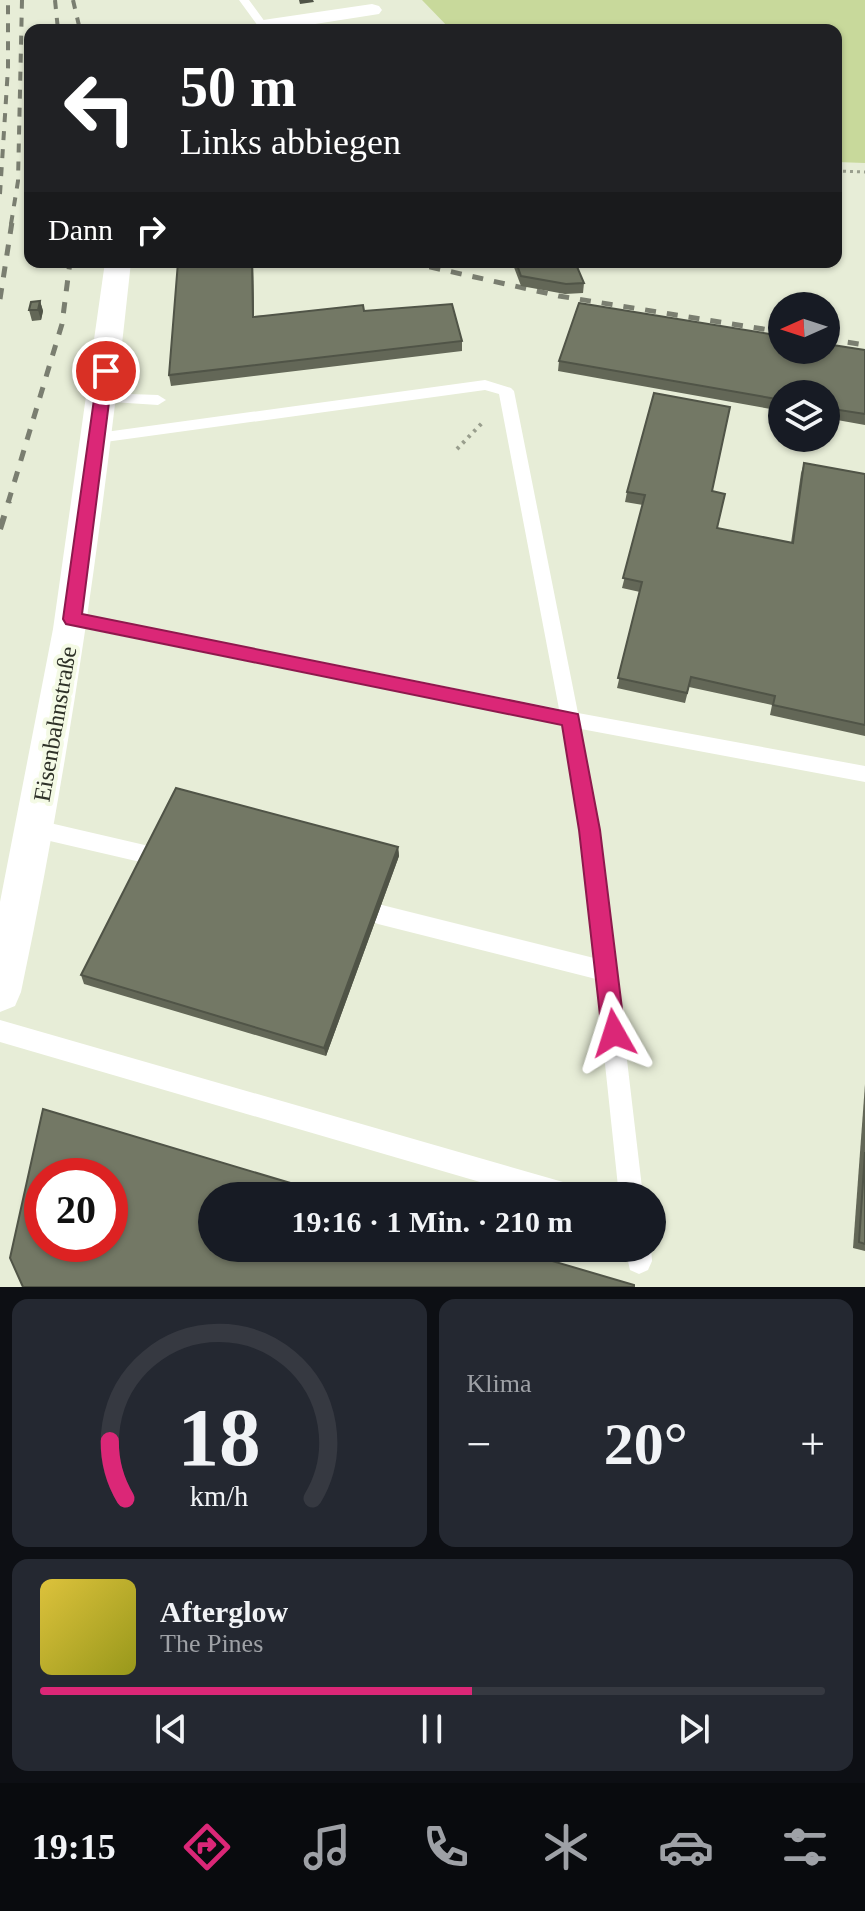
<!DOCTYPE html>
<html lang="de">
<meta charset="utf-8">
<style>
body{margin:0;font-family:Georgia,serif;background:#242831;color:#f1f3f6;height:100vh;display:flex;flex-direction:column;font-size:30px;white-space:nowrap}
*{box-sizing:border-box;margin:0}
p{font-size:26px;color:#9ea1a6}
.icon{flex:none;width:44px;height:44px;fill:none;stroke:currentColor;stroke-width:2;stroke-linecap:round;stroke-linejoin:round}
.map{position:relative;height:1287px;overflow:hidden}
.panel{display:flex;flex-direction:column;gap:12px;padding:12px;background:#0d0f14;flex:1}
.panel>*{flex:none}
.top-card{position:absolute;left:24px;top:24px;width:818px;height:244px;border-radius:16px;box-shadow:0 2px 6px #0004;background:#202124;color:#fff;overflow:hidden}
.needle{width:52px;rotate:267deg}
.tools{position:absolute;left:768px;top:292px;display:grid;gap:16px}
.tools a{display:grid;place-items:center;width:72px;height:72px;border-radius:50%;background:#171b24;box-shadow:0 2px 6px #0004;font-size:40px}
.speed{position:absolute;left:24px;top:1158px;display:flex;gap:16px;font-size:40px;font-weight:700;text-align:center}
.speed>*{display:grid;place-content:center;width:104px;height:104px;border-radius:50%;background:#171b24;box-shadow:0 2px 6px #0004;line-height:1}
.speed .limit{border:12px solid #d22;background:#fff;color:#111}
.pin{position:absolute;display:grid;place-items:center;width:68px;height:68px;color:#fff;margin:-34px;border:4px solid #fff;border-radius:50%;box-shadow:0 2px 8px #0007}
.me{position:absolute;width:88px;margin:-44px;rotate:354deg;stroke-linejoin:round;filter:drop-shadow(0 0 6px #0008)}
.turn{display:flex;align-items:center;gap:28px;height:168px;padding:0 24px;font-size:36px}
.turn .icon{width:104px;height:104px;stroke-width:2.5}
.turn b{display:block;font-size:56px;line-height:68px}
.then{display:flex;align-items:center;height:76px;padding:0 24px;background:#0003;gap:16px;font-size:30px}
.big{font-size:60px;font-weight:700;line-height:1.1}
.panel .card{flex:1;display:flex;flex-direction:column;justify-content:center;gap:12px;min-width:0;padding:0 28px;border-radius:16px;background:#242831}
.panel .dial{align-items:center;gap:0}
.dial svg{height:208px;overflow:visible;fill:none;stroke:#363941;stroke-width:7;stroke-linecap:round;text-anchor:middle}
.dial text{fill:#f1f3f6;stroke:none}
.song{display:flex;align-items:center;gap:24px}
.cover{width:96px;height:96px;border-radius:12px;background:linear-gradient(135deg,hsl(50 70% 55%),hsl(60 70% 35%))}
.played{height:8px;border-radius:4px;background:linear-gradient(90deg,#db2777 55%,#363941 55%)}
.keys{display:flex;justify-content:space-around;direction:ltr}
.heat{display:flex;justify-content:space-between;align-items:center;font-size:44px;direction:ltr}
.panel .tiles{flex:1;display:grid;gap:12px;grid-template-columns:1fr 1fr}
.card:last-child{grid-column:span 2}
.trip{position:absolute;left:198px;top:1182px;width:468px;height:80px;border-radius:40px;background:#171b24;box-shadow:0 2px 6px #0004;font-weight:700;line-height:80px;text-align:center}
.tab-bar{display:flex;height:128px;justify-content:space-around;align-items:center;background:#090b0e;color:#9ea1a6}
.tab-bar .icon{width:56px;height:56px}
.tab-bar .selected{color:#db2777}
.tab-bar b{font-size:36px;color:#f1f3f6}
.map>svg:first-child{display:block}
.green{fill:#c8d99b}
.lines{fill:none;stroke-linecap:round;stroke-linejoin:round}
.path-far1{stroke:#999e8d;stroke-width:3;stroke-dasharray:3 4;stroke-linecap:butt}
.path{stroke:#999e8d;stroke-width:4;stroke-dasharray:3 5;stroke-linecap:butt}
.service{fill:#fff;fill-rule:evenodd}
.minor{fill:#fff;fill-rule:evenodd}
.rail-far2{stroke:#7a7e70;stroke-width:4;stroke-dasharray:9 9;stroke-linecap:butt}
.rail-far1{stroke:#7a7e70;stroke-width:5;stroke-dasharray:11 11;stroke-linecap:butt}
.rail{stroke:#7a7e70;stroke-width:6;stroke-dasharray:14 14;stroke-linecap:butt}
.wall{fill:#636757}
.shaded-wall{fill:#505447}
.building{fill:#737865;stroke:#505447;stroke-width:2;fill-rule:evenodd}
.route{fill:#db2777;stroke:#8e194d;stroke-width:2}
.labels{text-anchor:middle;stroke-width:8;stroke-linejoin:round;paint-order:stroke}
.street-label{font-size:24px;fill:#2e3128;stroke:#f4fae5}
</style>
<div class="map">
<svg width="865" height="1287" viewBox="0 0 865 1287">
<rect width="100%" height="100%" fill="#e7edd7"/>
<path class="green" d="M422 0H865V163L836 162V30H451Z"/>
<g class="lines">
<path class="path-far1" d="M836 171 865 172"/>
<path class="path" d="M457 449 484 421"/>
<g class="service">
<path d="M239 0H249L268 26 266 30H255L258 26Z"/>
<path d="M485 380 511 388 514 391 578 713 865 766V782L581 729 600 830 643 1196H619L596 979 378 924 371 921 367 914 371 907 378 904 594 958 580 830 562 725 72 626 63 619 72 612 559 709 499 394 485 390 98 443 90 438 98 433Z"/>
<path d="M102 393 158 395 166 400 158 405 97 401V395Z"/>
<path d="M37 820 149 846 156 849 159 855 156 861 149 864 37 838 30 835 27 829 30 823Z"/>
<path d="M0 1020 570 1184 579 1187 582 1196H528L0 1042Z"/>
<path d="M625 1248H651L652 1261 648 1270 639 1274 630 1270Z"/>
</g>
<g class="minor">
<path d="M372 4 379 6 382 10 379 14 277 30H256L253 26 263 20Z"/>
<path d="M105 262H131C105 507 72 751 21 992L15 1006 0 1012V902L53 629Z"/>
</g>
<g class="rail-far2">
<path d="M55 0 58 30"/>
<path d="M73 0 80 30"/>
<path d="M0 194 8 68V0"/>
<path d="M11 224 18 181 22 0"/>
</g>
<g class="rail-far1">
<path d="M408 262 559 296 782 332"/>
<path d="M0 299 12 222"/>
<path d="M826 339 865 345"/>
<path d="M8 503 62 324 70 262"/>
</g>
<path class="rail" d="M0 529 9 501"/>
</g>
<g class="wall">
<path d="M178 262H253L254 316 364 311 462 341V351L171 386 169 375Z"/>
<path d="M512 262H575L584 283 583 293 565 294 521 286Z"/>
<path d="M40 301 43 311 41 320 32 321 29 310Z"/>
<path d="M865 350V425L826 418V394H782V411L558 371 559 361Z"/>
<path d="M804 463 865 474V736L770 715 772 705 689 687 685 703 617 688 640 592 622 588 643 505 625 502 627 492 712 491 717 528 791 543 801 473Z"/>
<path d="M398 847 399 856 326 1056 84 984 81 975Z"/>
<path d="M865 1084V1251L853 1248Z"/>
</g>
<g class="shaded-wall">
<path d="M299 0H313L314 2 300 4Z"/>
<path d="M252 262H253L254 327 253 317Z"/>
<path d="M40 301 43 311 41 320 38 310Z"/>
<path d="M398 847 399 856 326 1056 324 1048Z"/>
</g>
<g class="building">
<path d="M178 262H252L253 317 363 305 364 311 452 304 462 341 169 375Z"/>
<path d="M516 262H575L584 283 566 284 521 276Z"/>
<path d="M40 301 38 310H29L31 302Z"/>
<path d="M579 303 782 336V350H826V344L865 350V414L826 408V394H782V400L559 361Z"/>
<path d="M654 393 730 407 712 491 725 494 717 528 793 543 804 463 865 474V725L773 705 775 696 691 677 687 693 618 678 642 582 623 578 645 495 627 492Z"/>
<path d="M176 788 398 847 324 1048 81 975Z"/>
<path d="M43 1109 334 1196H212V1248H508L634 1285V1287H23L10 1258ZM42 1176H110V1244H42Z"/>
<path d="M865 1152V1244L859 1242Z"/>
</g>
<path class="route" d="M106 366 113 371 82 614 578 714 600 830 625 1033 622 1041 614 1044 606 1041 602 1033 579 830 562 725 66 624 63 619 98 371Z"/>
<g class="labels">
<g class="street-label">
<text transform="translate(55 724) rotate(-80)" y="8">Eisenbahnstraße</text>
</g>
</g>
</svg>
<div class="tools">
<a><svg class="needle" viewBox="-14 -14 28 28"><path d="M0-13l5 13h-10z" fill="#e53935"/><path d="M0 13l5-13h-10z" fill="#9ea1a6"/></svg></a>
<a><svg class="icon" aria-label="layers" viewBox="0 0 24 24"><path d="M12 4l9 5-9 5-9-5zM3 14l9 5 9-5"/></svg></a>
</div>
<div class="speed"><div class="limit">20</div></div>
<div class="pin" style="left:106px;top:371px;background:#d93025"><svg class="icon" aria-label="arrive" viewBox="0 0 24 24"><path d="M6 21V4h12l-3 4 3 4H6"/></svg></div>
<svg class="me" style="left:614px;top:1033px" viewBox="-20 -20 40 40"><path d="M0-17L14 15 0 8-14 15z" fill="#db2777" stroke="#fff" stroke-width="4"/></svg>
<div class="trip">19:16 · 1 Min. · 210 m</div>
<div class="top-card">
<div class="turn"><svg class="icon" aria-label="left" viewBox="0 0 24 24"><path d="M17 20v-9H6M10 6l-5 5 5 5"/></svg><div><b>50 m</b>Links abbiegen</div></div>
<div class="then">Dann<svg class="icon" aria-label="right" viewBox="0 0 24 24"><path d="M7 20v-9h11M14 6l5 5-5 5"/></svg></div>
</div>
</div>
<section class="panel">
<div class="tiles">
<div class="card dial"><svg viewBox="0 0 100 80">
<path d="M14 69A42 42 0 1 1 86 69"/>
<path d="M14 69A42 42 0 0 1 8 47" stroke="#db2777"/>
<text x="50" y="56" font-size="32" font-weight="700">18</text>
<text x="50" y="72" font-size="11">km/h</text>
</svg></div>
<div class="card"><p>Klima</p>
<div class="heat"><a>−</a><b class="big">20°</b><a>+</a></div>
</div>
<div class="card">
<div class="song"><i class="cover"></i><div><b>Afterglow</b><p>The Pines</p></div></div>
<div class="played"></div>
<div class="keys"><svg class="icon" aria-label="previous" viewBox="0 0 24 24"><path d="M18 5L8 12l10 7zM5 5v14"/></svg><svg class="icon" aria-label="pause" viewBox="0 0 24 24"><path d="M8 5v14M16 5v14"/></svg><svg class="icon" aria-label="next" viewBox="0 0 24 24"><path d="M6 5l10 7-10 7zM19 5v14"/></svg></div>
</div>
</div>
</section>
<nav class="tab-bar">
<b>19:15</b>
<svg class="icon selected" aria-label="directions" viewBox="0 0 24 24"><path d="M12 3l9 9-9 9-9-9zM9 14v-3h6M13 9l2 2-2 2"/></svg>
<svg class="icon" aria-label="music" viewBox="0 0 24 24"><path d="M9 18V5l10-2v13"/><circle cx="6" cy="18" r="3"/><circle cx="16" cy="16" r="3"/></svg>
<svg class="icon" aria-label="phone" viewBox="0 0 24 24"><path d="M5 4h4l2 5-3 2q2 4 5 5l2-3 5 2v4C11 20 4 13 5 4z"/></svg>
<svg class="icon" aria-label="climate" viewBox="0 0 24 24"><path d="M12 3v18M4 7l16 10M4 17L20 7"/></svg>
<svg class="icon" aria-label="car" viewBox="0 0 24 24"><path d="M5 17H2v-5l4-1 3-4h7l3 4 3 1v5h-3M9 17h6M6 11h13"/><circle cx="7" cy="17" r="2"/><circle cx="17" cy="17" r="2"/></svg>
<svg class="icon" aria-label="filters" viewBox="0 0 24 24"><path d="M4 7h16M4 17h16"/><circle cx="9" cy="7" r="2"/><circle cx="15" cy="17" r="2"/></svg>
</nav>
